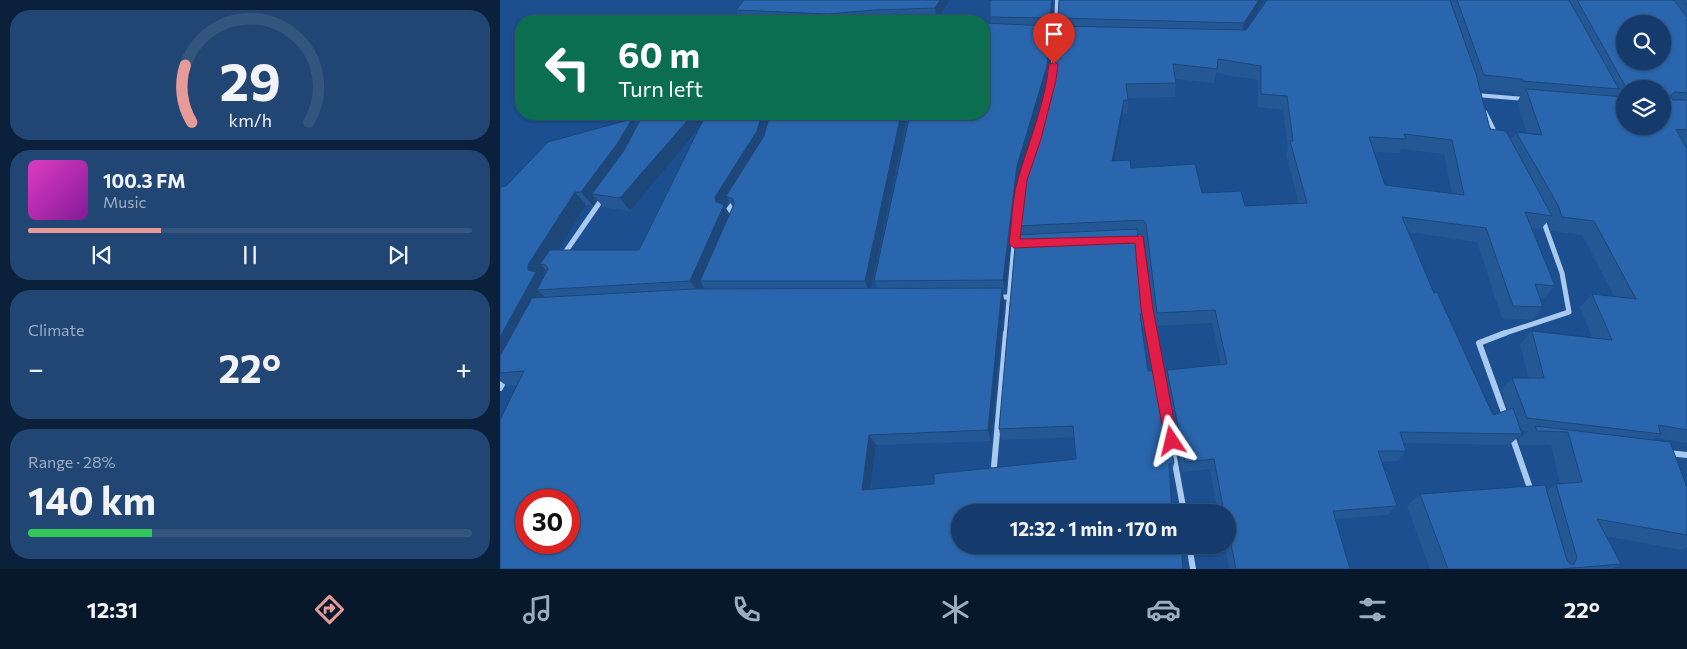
<!DOCTYPE html>
<meta charset="utf-8">
<style>
body{margin:0;font-family:Commissioner,sans-serif;background:#214673;color:#f1f3f6;height:100vh;display:flex;flex-direction:column;font-size:19px;white-space:nowrap}
*{box-sizing:border-box;margin:0}
p{font-size:16px;color:#9dadc1}
.icon{flex:none;width:28px;height:28px;fill:none;stroke:currentColor;stroke-width:2;stroke-linecap:round;stroke-linejoin:round}
.map{position:relative;flex:1;overflow:hidden}
.drawer{display:flex;flex-direction:column;gap:10px;padding:10px;background:#0b203b;width:500px}
.drawer>*{flex:none}
.hud{position:absolute;left:15px;top:15px;width:475px;height:105px;border-radius:20px;box-shadow:0 1px 4px #0004,0 0 0 1px #33557e;background:#0b6e4f;color:#fff;overflow:hidden}
.buttons{position:absolute;left:1116px;top:15px;display:grid;gap:10px}
.buttons a{display:grid;place-items:center;width:55px;height:55px;border-radius:50%;background:#143b6b;box-shadow:0 1px 4px #0004,0 0 0 1px #33557e;font-size:25px}
.speed{position:absolute;left:15px;top:489px;display:flex;gap:10px;font-size:25px;font-weight:700;text-align:center}
.speed>*{display:grid;place-content:center;width:65px;height:65px;border-radius:50%;background:#143b6b;box-shadow:0 1px 4px #0004,0 0 0 1px #33557e;line-height:1}
.speed .limit{border:8px solid #d22;background:#fff;color:#111}
.pin{position:absolute;display:grid;place-items:center;width:42px;height:42px;color:#fff;margin:-51px -21px;border-radius:50% 50% 50% 0;rotate:-45deg;box-shadow:0 0 5px #0007}
.pin .icon{rotate:45deg}
.me{position:absolute;width:55px;margin:-28px;rotate:350deg;stroke-linejoin:round;filter:drop-shadow(0 0 4px #0008)}
.turn{display:flex;align-items:center;gap:18px;height:105px;padding:0 20px;font-size:22px}
.turn .icon{width:65px;height:65px;stroke-width:2.5}
.turn b{display:block;font-size:35px;line-height:42px}
.big{font-size:38px;font-weight:700;line-height:1.1}
.drawer .tile{flex:1;display:flex;flex-direction:column;justify-content:center;gap:8px;min-width:0;padding:0 18px;border-radius:20px;background:#214673}
.drawer .dial{align-items:center;gap:0}
.dial svg{height:130px;overflow:visible;fill:none;stroke:#33557e;stroke-width:7;stroke-linecap:round;text-anchor:middle}
.dial text{fill:#f1f3f6;stroke:none}
.song{display:flex;align-items:center;gap:15px}
.cover{width:60px;height:60px;border-radius:8px;background:linear-gradient(135deg,hsl(310 70% 55%),hsl(290 70% 35%))}
.played{height:5px;border-radius:2px;background:linear-gradient(90deg,#e69b98 30%,#33557e 30%)}
.keys{display:flex;justify-content:space-around;direction:ltr}
.heat{display:flex;justify-content:space-between;align-items:center;font-size:28px;direction:ltr}
.charge{height:8px;border-radius:4px;background:linear-gradient(90deg,#34c759 28%,#33557e 0)}
.trip{position:absolute;left:451px;top:504px;width:285px;height:50px;border-radius:25px;background:#143b6b;box-shadow:0 1px 4px #0004,0 0 0 1px #33557e;font-weight:700;line-height:50px;text-align:center}
.tabs{display:flex;height:80px;justify-content:space-around;align-items:center;background:#08182b;color:#9dadc1}
.tabs .icon{width:35px;height:35px}
.tabs .selected{color:#e69b98}
.tabs b{font-size:22px;color:#f1f3f6}
main{display:flex;flex:1;min-height:0}
.map>svg:first-child{display:block}
.lines{fill:none;stroke-linecap:round;stroke-linejoin:round}
.minor-far2{stroke:#a9c9ee;stroke-width:4}
.minor-far1{stroke:#a9c9ee;stroke-width:5}
.minor{stroke:#a9c9ee;stroke-width:6}
.wall{fill:#245895;fill-rule:evenodd}
.shaded-wall{fill:#1d4779}
.building{fill:#2a66ad;stroke:#1d4779;fill-rule:evenodd}
.route{fill:#e11d48;stroke:#92132f}
</style>
<main>
<section class="drawer">
<div class="tile dial"><svg viewBox="0 0 100 80">
<path d="M14 69A42 42 0 1 1 86 69"/>
<path d="M14 69A42 42 0 0 1 10 34" stroke="#e69b98"/>
<text x="50" y="56" font-size="32" font-weight="700">29</text>
<text x="50" y="72" font-size="11">km/h</text>
</svg></div>
<div class="tile">
<div class="song"><i class="cover"></i><div><b>100.3 FM</b><p>Music</p></div></div>
<div class="played"></div>
<div class="keys"><svg class="icon" aria-label="previous" viewBox="0 0 24 24"><path d="M18 5L8 12l10 7zM5 5v14"/></svg><svg class="icon" aria-label="pause" viewBox="0 0 24 24"><path d="M8 5v14M16 5v14"/></svg><svg class="icon" aria-label="next" viewBox="0 0 24 24"><path d="M6 5l10 7-10 7zM19 5v14"/></svg></div>
</div>
<div class="tile"><p>Climate</p>
<div class="heat"><a>−</a><b class="big">22°</b><a>+</a></div>
</div>
<div class="tile"><p>Range · 28%</p><b class="big">140 km</b><div class="charge"></div></div>
</section>
<div class="map">
<svg width="1187" height="569" viewBox="0 0 1187 569">
<rect width="100%" height="100%" fill="#1b4f8f"/>
<g class="lines">
<g class="minor-far2">
<path d="M551 83 556 35 557 0"/>
<path d="M976 95 1025 99"/>
<path d="M985 112 996 134"/>
</g>
<g class="minor-far1">
<path d="M234 202 227 212 236 214"/>
<path d="M633 239 640 238 647 309 652 334"/>
<path d="M522 243 514 244 523 180 527 168"/>
<path d="M64 254 102 199"/>
<path d="M498 297H510"/>
<path d="M506 334 514 244"/>
<path d="M1002 334 1069 312 1062 273 1043 220"/>
</g>
<g class="minor">
<path d="M651 333 684 512"/>
<path d="M1005 333 979 343 1006 418"/>
<path d="M0 388 6 377"/>
<path d="M1012 436 1031 491"/>
<path d="M1168 453 1187 455"/>
<path d="M494 466 506 333"/>
<path d="M689 545 693 569"/>
</g>
</g>
<g class="wall">
<path d="M244 0H450L437 20 405 21H241L236 10Z"/>
<path d="M490 0H553L551 32H550L551 39 548 79 519 179 505 293H503L504 301 491 441 376 445 371 489 434 484 576 459 574 437 501 440 499 429 518 235 517 226 537 135 555 67 558 26 559 0H765L745 30H746L767 0H1187V145H1185L1187 149V443L1155 438 1152 440 1187 487V547L1181 550 1106 536 1121 564 1110 569H930L907 506 920 494 1047 490 1056 484H1060L1051 445H1020L1018 440 1029 431 1021 430 1022 434 1009 445 904 443 906 451 897 461 881 462 897 506 887 515 835 519 850 569H729L725 545H728V512H718L710 469 682 472 665 382 667 370 721 364 712 323 655 326 644 238 641 234H638L647 314 646 327H642L648 371 674 463 672 473 0 569 17 385 7 386 0 381V188L137 126 152 114H408L401 146 371 289H378L374 281 491 23ZM716 73 758 80V107L783 110 788 148 786 155 799 204 745 206 702 193 615 161 623 114H627L628 98 675 97 676 83 675 79 714 83ZM980 89 1014 93 1015 95H1021L1017 102 1027 133 1016 132 1011 139 990 129ZM1125 89H1162L1125 126ZM199 129 139 250H58L86 205 93 206 97 200 103 207 130 211ZM901 149 944 154 952 194 885 185 874 152 899 153ZM229 201 233 207 230 214 225 207ZM1048 221 1051 231 1082 235 1114 296 1092 294 1080 307 1092 338 1032 331 1020 344 1029 378H1012L1001 390 1008 410 993 415 934 293 909 232 977 242 1002 318 1032 320 1043 307 1040 298 1044 299 1055 286 1032 228 1041 229ZM46 270 47 271 43 278 42 277ZM203 286 206 289H202Z"/>
</g>
<g class="shaded-wall">
<path d="M440 0H450L437 20 435 8Z"/>
<path d="M552 0H553L551 32 550 18Z"/>
<path d="M759 0H765L741 36 744 23Z"/>
<path d="M550 26 551 39 548 79 519 179 505 293 503 280 517 166Z"/>
<path d="M624 100 623 114 612 175V161Z"/>
<path d="M193 114H211L130 211 120 198Z"/>
<path d="M262 114H271L264 144 226 196 229 201 225 207 232 218 200 281 203 286 200 294 190 281 216 202 215 197Z"/>
<path d="M401 114H408L401 146 370 293 365 281Z"/>
<path d="M132 119 141 132 92 194 97 200 93 206 81 192Z"/>
<path d="M75 192 86 205 48 267 46 265 40 264 46 270 42 277 50 285 37 290 44 296 3 373H0V337L28 270V265Z"/>
<path d="M502 288 504 301 491 441 488 430Z"/>
<path d="M369 435 376 445 369 500 362 490Z"/>
</g>
<g class="building">
<path d="M244 0H440L435 8 375 10 328 14 236 10Z"/>
<path d="M490 0H552L550 18 490 17Z"/>
<path d="M559 0H759L744 23 558 18Z"/>
<path d="M767 0H950L976 74 990 129 1006 131 1052 216 1025 212 1055 286 1035 284 1043 307 1013 306 986 228 902 217 934 293 937 292 993 415 1013 408 1022 434 900 432 906 451H878L897 506 833 511 850 569H736L728 529V512H724L714 459 685 462 667 370 727 364 715 310 657 313 646 224 643 220 517 226 526 167 537 135 555 67 558 26 746 30ZM718 59 761 66V94L787 96 793 141H790L807 203 745 206 741 191 702 193 695 164 631 168 630 160 612 161 624 100H628L626 84 676 83 673 64 717 69ZM904 134 952 140 964 195 885 185 869 137 906 139Z"/>
<path d="M957 0H1069L1119 89 1023 81 1022 79 984 75Z"/>
<path d="M1077 0H1174L1187 17V93L1174 92 1170 96 1173 100H1187V130L1176 129 1187 149V430L1158 425 1161 434 1027 418 1012 378H1044L1032 331 1112 340 1092 294 1136 299 1094 221 1062 217 1058 205 1016 132 1042 135 1026 89 1125 97V126H1162V89H1127ZM1125 24H1162V61H1125Z"/>
<path d="M1183 0H1187V6Z"/>
<path d="M440 20 458 21H440Z"/>
<path d="M484 23 550 26 547 66 517 166 503 280 374 281 410 114H484Z"/>
<path d="M152 114H193L120 198 92 194 125 149 142 116Z"/>
<path d="M206 114H262L257 131 215 197 216 202 224 205 190 281 37 290 48 269 46 265 40 264 50 250H139Z"/>
<path d="M270 114H401L365 281H200L234 204 233 199 226 196 264 136Z"/>
<path d="M132 119 117 144 81 192H75L28 265V270L36 272 0 337V188L1 187 6 186 48 142Z"/>
<path d="M637 229 647 314H640L648 371H657L674 463 669 464 672 512H460V545H681L683 569H0V420L24 371 0 373V356L32 298 193 289 502 288 488 430 369 435 362 490 434 484V474L576 459 573 426 499 429 516 235ZM26 500H69V542H26Z"/>
<path d="M1035 426 1170 442 1187 487V535L1097 519 1121 564 1062 569H948L920 494 1045 485 1067 560 1070 564H1074L1077 558 1056 484 1082 482 1068 432 1037 431Z"/>
</g>
<path class="route" d="M554 62 558 64 556 80 541 139 527 180 520 239 643 236 653 309 678 441 676 446 672 448 667 446 665 441 641 309 635 243 514 248 509 244C512 223 512 199 518 179 529 141 545 104 549 64Z"/>
</svg>
<div class="buttons">
<a><svg class="icon" aria-label="search" viewBox="0 0 24 24"><circle cx="10" cy="10" r="6"/><path d="M15 15l6 6"/></svg></a>
<a><svg class="icon" aria-label="layers" viewBox="0 0 24 24"><path d="M12 4l9 5-9 5-9-5zM3 14l9 5 9-5"/></svg></a>
</div>
<div class="speed"><div class="limit">30</div></div>
<div class="pin" style="left:554px;top:64px;background:#d93025"><svg class="icon" aria-label="arrive" viewBox="0 0 24 24"><path d="M6 21V4h12l-3 4 3 4H6"/></svg></div>
<svg class="me" style="left:672px;top:441px" viewBox="-20 -20 40 40"><path d="M0-17L14 15 0 8-14 15z" fill="#e11d48" stroke="#fff" stroke-width="4"/></svg>
<div class="trip">12:32 · 1 min · 170 m</div>
<div class="hud">
<div class="turn"><svg class="icon" aria-label="left" viewBox="0 0 24 24"><path d="M17 20v-9H6M10 6l-5 5 5 5"/></svg><div><b>60 m</b>Turn left</div></div>
</div>
</div>
</main>
<nav class="tabs">
<b>12:31</b>
<svg class="icon selected" aria-label="directions" viewBox="0 0 24 24"><path d="M12 3l9 9-9 9-9-9zM9 14v-3h6M13 9l2 2-2 2"/></svg>
<svg class="icon" aria-label="music" viewBox="0 0 24 24"><path d="M9 18V5l10-2v13"/><circle cx="6" cy="18" r="3"/><circle cx="16" cy="16" r="3"/></svg>
<svg class="icon" aria-label="phone" viewBox="0 0 24 24"><path d="M5 4h4l2 5-3 2q2 4 5 5l2-3 5 2v4C11 20 4 13 5 4z"/></svg>
<svg class="icon" aria-label="climate" viewBox="0 0 24 24"><path d="M12 3v18M4 7l16 10M4 17L20 7"/></svg>
<svg class="icon" aria-label="car" viewBox="0 0 24 24"><path d="M5 17H2v-5l4-1 3-4h7l3 4 3 1v5h-3M9 17h6M6 11h13"/><circle cx="7" cy="17" r="2"/><circle cx="17" cy="17" r="2"/></svg>
<svg class="icon" aria-label="filters" viewBox="0 0 24 24"><path d="M4 7h16M4 17h16"/><circle cx="9" cy="7" r="2"/><circle cx="15" cy="17" r="2"/></svg>
<b>22°</b>
</nav>
